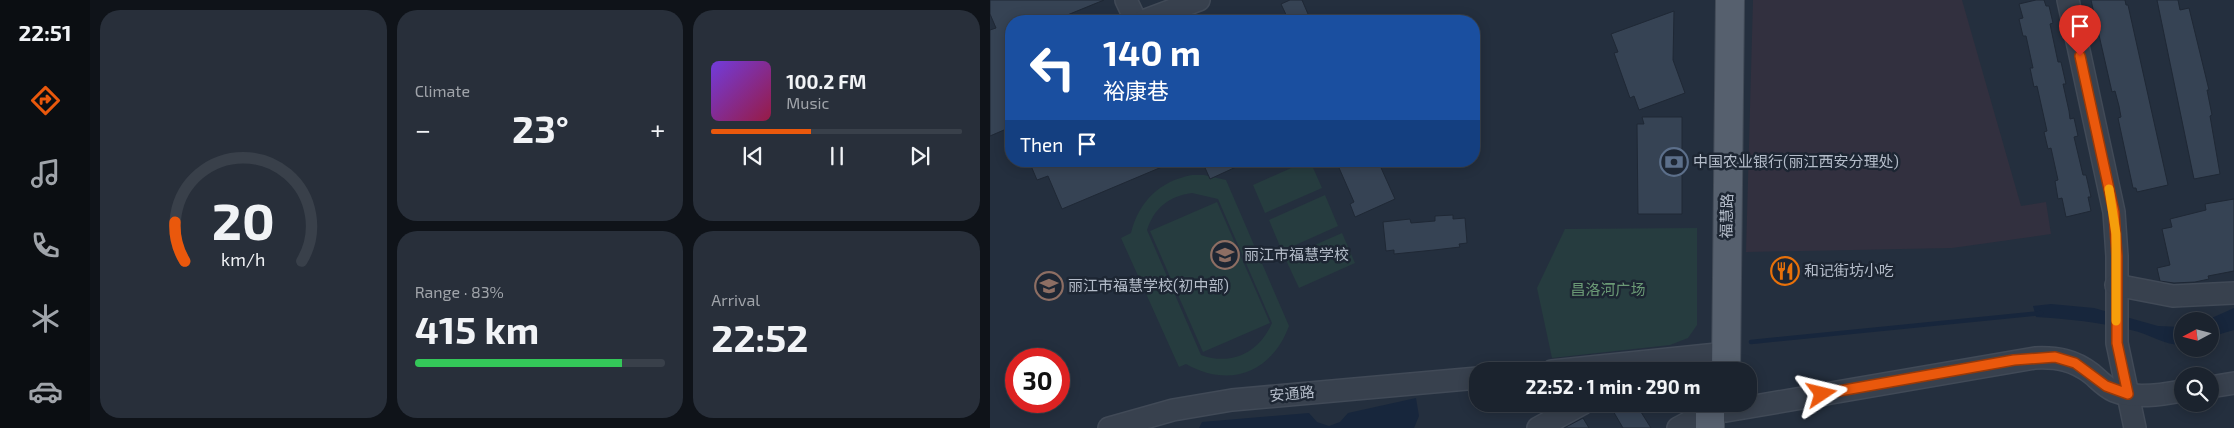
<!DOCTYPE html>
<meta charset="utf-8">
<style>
body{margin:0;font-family:"Exo 2","Noto Sans SC",sans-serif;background:#282f3a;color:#f1f3f6;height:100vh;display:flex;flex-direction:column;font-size:19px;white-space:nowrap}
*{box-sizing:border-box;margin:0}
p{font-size:16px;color:#a0a4aa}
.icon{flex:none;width:28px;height:28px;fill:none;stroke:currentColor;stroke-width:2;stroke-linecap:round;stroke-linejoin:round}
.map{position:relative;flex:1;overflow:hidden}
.side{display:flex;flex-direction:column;gap:10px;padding:10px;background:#0f1319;width:900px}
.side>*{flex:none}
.guide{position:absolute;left:15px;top:15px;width:475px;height:152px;border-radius:20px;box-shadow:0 2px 12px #0003,0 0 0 1px #39404a;background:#1a4fa0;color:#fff;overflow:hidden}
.needle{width:32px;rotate:263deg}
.controls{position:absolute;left:1184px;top:312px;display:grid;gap:10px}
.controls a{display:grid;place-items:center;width:45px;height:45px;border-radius:50%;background:#1b232e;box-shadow:0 2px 12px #0003,0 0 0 1px #39404a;font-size:25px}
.speed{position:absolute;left:15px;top:348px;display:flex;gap:10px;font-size:25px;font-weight:700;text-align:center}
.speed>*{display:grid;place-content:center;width:65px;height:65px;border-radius:50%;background:#1b232e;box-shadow:0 2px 12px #0003,0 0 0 1px #39404a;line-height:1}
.speed .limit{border:8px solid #d22;background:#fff;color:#111}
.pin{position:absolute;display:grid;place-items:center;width:42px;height:42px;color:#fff;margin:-51px -21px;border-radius:50% 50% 50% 0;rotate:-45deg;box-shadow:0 0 5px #0007}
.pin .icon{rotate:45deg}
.me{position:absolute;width:55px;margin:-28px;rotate:80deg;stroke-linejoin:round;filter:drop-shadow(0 0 4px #0008)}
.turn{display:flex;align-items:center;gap:18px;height:105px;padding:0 15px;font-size:22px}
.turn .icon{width:65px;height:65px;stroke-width:2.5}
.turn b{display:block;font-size:35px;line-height:42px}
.then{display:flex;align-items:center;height:48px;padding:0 15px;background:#0003;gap:10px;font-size:19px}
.big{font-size:38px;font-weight:700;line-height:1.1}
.side .tile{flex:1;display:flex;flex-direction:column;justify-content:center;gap:8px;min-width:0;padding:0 18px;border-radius:20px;background:#282f3a}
.side .dial{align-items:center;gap:0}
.dial svg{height:130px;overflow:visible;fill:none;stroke:#39404a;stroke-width:7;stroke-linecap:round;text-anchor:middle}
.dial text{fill:#f1f3f6;stroke:none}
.song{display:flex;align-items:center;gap:15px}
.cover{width:60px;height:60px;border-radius:8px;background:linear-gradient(135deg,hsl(260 70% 55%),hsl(340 70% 35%))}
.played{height:5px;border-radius:2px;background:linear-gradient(90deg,#ea580c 40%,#39404a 40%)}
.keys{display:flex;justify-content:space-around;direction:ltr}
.heat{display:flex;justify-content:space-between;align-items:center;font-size:28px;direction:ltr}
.charge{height:8px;border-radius:4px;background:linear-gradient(90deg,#34c759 83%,#39404a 0)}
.side .tiles{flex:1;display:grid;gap:10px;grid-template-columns:repeat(3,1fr)}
.tile:first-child{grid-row:span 2}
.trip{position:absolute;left:479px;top:362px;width:288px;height:50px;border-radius:20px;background:#1b232e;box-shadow:0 2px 12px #0003,0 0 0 1px #39404a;font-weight:700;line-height:50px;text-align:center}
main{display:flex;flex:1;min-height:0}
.tabs{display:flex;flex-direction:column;width:90px;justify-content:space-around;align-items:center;background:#0b0e12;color:#a0a4aa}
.tabs .icon{width:35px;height:35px}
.tabs .active{color:#ea580c}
.tabs b{font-size:22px;color:#f1f3f6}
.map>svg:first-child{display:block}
.medical{fill:#32303f}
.green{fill:#263c3f;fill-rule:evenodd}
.water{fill:#17263c}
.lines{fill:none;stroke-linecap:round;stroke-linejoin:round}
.stream{stroke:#17263c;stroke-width:4.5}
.building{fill:#364354;stroke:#1f2835}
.minor-casing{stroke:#414a57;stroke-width:24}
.major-casing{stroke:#414a57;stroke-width:30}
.minor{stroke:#38414e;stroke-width:21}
.major{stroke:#56606e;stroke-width:28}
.route-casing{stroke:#983908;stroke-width:12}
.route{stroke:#ea580c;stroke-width:9}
.slow{stroke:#f59e0b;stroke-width:9}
.labels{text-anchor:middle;stroke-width:5;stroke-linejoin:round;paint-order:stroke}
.poi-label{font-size:15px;fill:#b4bcc9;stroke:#1d2633;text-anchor:start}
.street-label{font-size:15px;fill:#b4bcc9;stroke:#1d2633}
.park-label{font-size:15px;fill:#6b9a76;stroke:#1d2633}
</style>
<main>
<nav class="tabs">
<b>22:51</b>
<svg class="icon active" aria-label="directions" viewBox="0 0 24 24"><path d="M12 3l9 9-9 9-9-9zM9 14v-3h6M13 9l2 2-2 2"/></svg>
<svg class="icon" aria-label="music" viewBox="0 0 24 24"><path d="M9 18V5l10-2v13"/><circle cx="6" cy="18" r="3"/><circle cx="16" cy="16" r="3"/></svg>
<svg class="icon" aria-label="phone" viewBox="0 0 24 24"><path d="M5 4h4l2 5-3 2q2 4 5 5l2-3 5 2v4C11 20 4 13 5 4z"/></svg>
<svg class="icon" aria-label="climate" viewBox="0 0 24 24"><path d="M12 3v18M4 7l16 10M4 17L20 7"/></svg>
<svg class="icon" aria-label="car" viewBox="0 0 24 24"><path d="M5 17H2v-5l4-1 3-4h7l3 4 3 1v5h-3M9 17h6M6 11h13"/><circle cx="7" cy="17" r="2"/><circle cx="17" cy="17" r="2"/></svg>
</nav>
<section class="side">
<div class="tiles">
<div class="tile dial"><svg viewBox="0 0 100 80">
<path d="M14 69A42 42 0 1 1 86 69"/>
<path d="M14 69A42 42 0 0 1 8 45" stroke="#ea580c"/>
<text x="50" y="56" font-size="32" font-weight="700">20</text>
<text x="50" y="72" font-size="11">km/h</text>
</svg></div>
<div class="tile"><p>Climate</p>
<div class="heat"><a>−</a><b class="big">23°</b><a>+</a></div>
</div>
<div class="tile">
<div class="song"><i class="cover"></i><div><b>100.2 FM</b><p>Music</p></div></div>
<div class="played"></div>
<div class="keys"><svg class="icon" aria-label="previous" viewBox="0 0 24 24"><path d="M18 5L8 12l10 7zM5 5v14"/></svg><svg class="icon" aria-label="pause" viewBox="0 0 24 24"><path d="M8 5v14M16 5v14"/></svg><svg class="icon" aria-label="next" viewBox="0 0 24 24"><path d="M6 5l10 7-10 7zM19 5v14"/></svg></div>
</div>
<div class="tile"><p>Range · 83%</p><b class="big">415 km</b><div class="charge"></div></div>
<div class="tile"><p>Arrival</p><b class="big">22:52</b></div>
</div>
</section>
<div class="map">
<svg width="1244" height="428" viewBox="0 0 1244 428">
<rect width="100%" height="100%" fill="#242f3e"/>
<path class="medical" d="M763 0H972L1031 206 1056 202 1061 234 962 248 756 252Z"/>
<g class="green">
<path d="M317 161H320L332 188 275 213 263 185Z"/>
<path d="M202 175H214L236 180 299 326C282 372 240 389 196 364L189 367 131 238 141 233C149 201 170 181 202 175ZM202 193 228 199 282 323C269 353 241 366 211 355L157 230C164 208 179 196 202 193Z"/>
<path d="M335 195 348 226 292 251 279 220Z"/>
<path d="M227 202 280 323 213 352 160 231Z"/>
<path d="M707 228V325L698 338 680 345 562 358 547 288 575 229Z"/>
<path d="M352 233 365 263 309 288 295 258Z"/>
</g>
<g class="water">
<path d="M1061 304 1104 308 1168 326 1192 327V345C1173 345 1160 334 1141 330 1110 322 1078 319 1046 317L1043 306Z"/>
<path d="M1244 308V330L1220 337V321H1215Z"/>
<path d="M426 398 429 416 424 428H209L212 422 319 413 327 422 339 426 350 422 358 413Z"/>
</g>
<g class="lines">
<path class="stream" d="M761 342 1051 313"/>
</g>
<g class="building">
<path d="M0 0H114L70 18 72 21H21V127L0 136V30L6 28 0 14Z"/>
<path d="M300 0H312L321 21H299L291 4Z"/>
<path d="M1046 0H1054L1056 6H1059L1063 23 1060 24 1068 62H1071L1076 84H1073L1079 111 1080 119 1084 118 1088 136 1084 137 1093 175H1096L1101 197H1098L1101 211 1076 217 1072 198 1068 199 1065 181 1068 180 1061 148 1058 149 1054 132 1057 131 1047 86 1044 87 1040 68H1043L1036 36H1033L1029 19 1033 18 1029 4Z"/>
<path d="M1101 0H1135L1136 5H1138L1178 185 1147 192 1146 188H1143L1128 118 1131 117 1129 106 1125 91 1122 92Z"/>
<path d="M1167 0H1188L1190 10 1199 8 1219 90H1217L1222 115 1220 116 1230 174 1204 179Z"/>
<path d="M684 11 683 60 695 93 649 110 644 96 640 98 624 53 628 52 621 34Z"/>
<path d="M652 117H692V214H648L647 124H654Z"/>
<path d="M39 161H186L72 209 58 176 47 180Z"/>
<path d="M212 161H259L220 179Z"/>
<path d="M346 161H388L405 199 365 217 360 204 364 202Z"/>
<path d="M1244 199V271L1218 276 1219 279 1205 282 1184 283 1170 281 1167 268 1180 265 1172 229 1182 227 1180 219 1216 210 1215 204Z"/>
<path d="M463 215V219L475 218 477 243 469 244 470 247 444 250 404 254V250L396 251 393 222 420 219 421 223 445 221V216Z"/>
<path d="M619 404H646L661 428H633Z"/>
<path d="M593 418 599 428H574Z"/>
</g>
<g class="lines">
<defs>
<g id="minor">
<path d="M136 0 146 21"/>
<path d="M1078 0 1124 212 1127 256V343L1145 428"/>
<path d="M153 21 209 0"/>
<path d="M1126 285 1183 296 1244 293"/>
<path d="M562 371 737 353"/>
<path d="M1220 387 1244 383"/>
<path d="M736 411 1045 358C1067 357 1084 360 1102 374 1109 380 1115 387 1124 391 1144 399 1171 395 1192 391"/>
<path d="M119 428 183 410 242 400 488 378"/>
<path d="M548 428 592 404"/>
<path d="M688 428 720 411"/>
</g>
<g id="major">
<path d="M736 371 740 0"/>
<path d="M720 428V404"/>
</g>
</defs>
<use href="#minor" class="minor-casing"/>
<use href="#major" class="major-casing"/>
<use href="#minor" class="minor"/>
<use href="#major" class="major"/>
</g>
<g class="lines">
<defs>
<path id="route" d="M832 394 1024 360 1065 357 1085 363 1116 386 1138 394 1127 343V256L1124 212 1090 56"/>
</defs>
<use href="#route" class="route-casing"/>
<use href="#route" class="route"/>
<path class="slow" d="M1119 189 1126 234V321"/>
</g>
<defs>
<symbol id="bank-ring" viewBox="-11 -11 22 22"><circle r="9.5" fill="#1d2633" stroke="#5c6f8a" stroke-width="1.5"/><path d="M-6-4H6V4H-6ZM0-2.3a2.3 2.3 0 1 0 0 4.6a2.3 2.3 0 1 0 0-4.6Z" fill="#5c6f8a"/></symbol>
<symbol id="school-ring" viewBox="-11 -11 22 22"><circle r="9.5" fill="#1d2633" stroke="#8d6e63" stroke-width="1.5"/><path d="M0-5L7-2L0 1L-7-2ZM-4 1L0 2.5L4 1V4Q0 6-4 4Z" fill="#8d6e63"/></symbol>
<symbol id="restaurant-ring" viewBox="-11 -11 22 22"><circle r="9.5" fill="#1d2633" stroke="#e8710a" stroke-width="1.5"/><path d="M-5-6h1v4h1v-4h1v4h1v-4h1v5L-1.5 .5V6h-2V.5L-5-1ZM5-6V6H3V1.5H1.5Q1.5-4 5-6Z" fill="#e8710a"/></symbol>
</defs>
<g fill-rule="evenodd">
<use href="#bank-ring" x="668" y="146" width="32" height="32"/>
<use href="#school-ring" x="219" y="239" width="32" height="32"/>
<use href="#restaurant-ring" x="779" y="255" width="32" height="32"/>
<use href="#school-ring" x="43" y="270" width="32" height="32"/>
</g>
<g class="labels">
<g class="poi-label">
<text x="703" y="167">中国农业银行(丽江西安分理处)</text>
<text x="254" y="260">丽江市福慧学校</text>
<text x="814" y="276">和记街坊小吃</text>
<text x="78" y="291">丽江市福慧学校(初中部)</text>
</g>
<g class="street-label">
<text transform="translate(737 216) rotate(-89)" y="5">福慧路</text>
<text transform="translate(302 394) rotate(-5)" y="5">安通路</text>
</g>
<g class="park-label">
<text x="618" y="295">昌洛河广场</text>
</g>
</g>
</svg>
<div class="controls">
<a><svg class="needle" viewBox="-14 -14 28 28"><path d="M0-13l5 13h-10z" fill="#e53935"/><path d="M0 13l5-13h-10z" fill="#a0a4aa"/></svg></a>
<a><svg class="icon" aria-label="search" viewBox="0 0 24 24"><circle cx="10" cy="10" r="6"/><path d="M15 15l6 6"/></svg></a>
</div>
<div class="speed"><div class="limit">30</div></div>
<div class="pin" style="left:1090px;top:56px;background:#d93025"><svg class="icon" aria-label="arrive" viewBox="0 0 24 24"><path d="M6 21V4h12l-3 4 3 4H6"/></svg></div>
<svg class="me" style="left:832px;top:394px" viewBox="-20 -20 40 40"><path d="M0-17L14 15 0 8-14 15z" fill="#ea580c" stroke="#fff" stroke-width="4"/></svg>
<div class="trip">22:52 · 1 min · 290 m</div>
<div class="guide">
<div class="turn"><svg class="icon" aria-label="left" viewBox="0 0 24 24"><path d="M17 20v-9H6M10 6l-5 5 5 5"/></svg><div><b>140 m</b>裕康巷</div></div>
<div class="then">Then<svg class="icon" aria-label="arrive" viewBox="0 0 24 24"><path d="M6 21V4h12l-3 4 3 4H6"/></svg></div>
</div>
</div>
</main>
